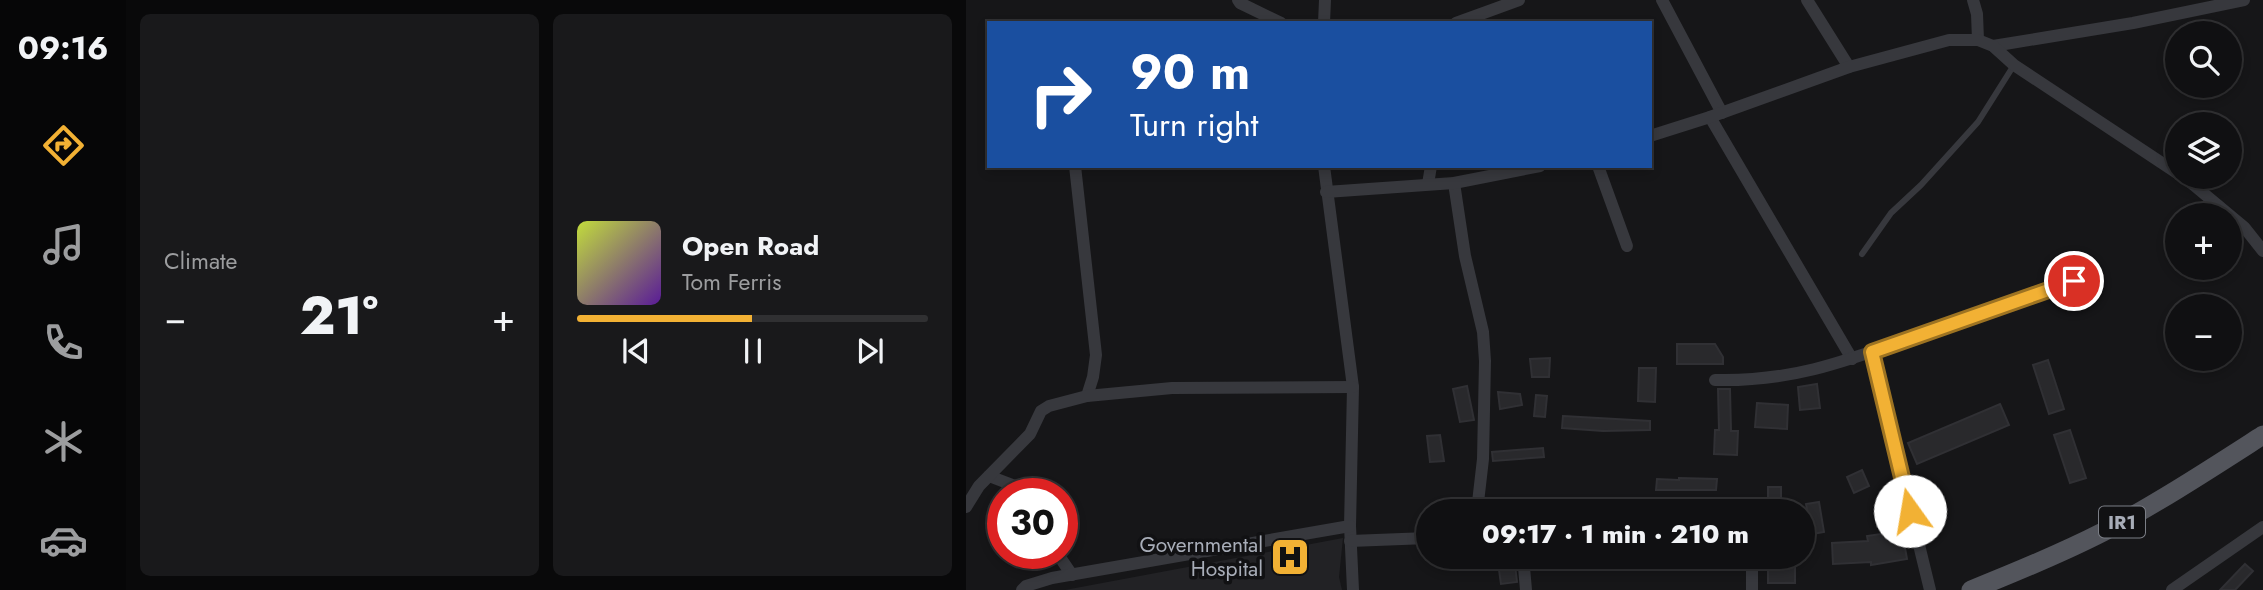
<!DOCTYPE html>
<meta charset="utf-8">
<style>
body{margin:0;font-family:Jost,sans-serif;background:#19191b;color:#f1f3f6;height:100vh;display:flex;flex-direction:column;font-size:26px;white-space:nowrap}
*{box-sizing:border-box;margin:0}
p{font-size:23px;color:#9c9d9f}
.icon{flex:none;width:38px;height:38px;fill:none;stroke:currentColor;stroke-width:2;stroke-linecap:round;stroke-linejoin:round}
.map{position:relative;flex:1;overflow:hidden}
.details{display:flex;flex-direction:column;gap:14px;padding:14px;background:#09090a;width:840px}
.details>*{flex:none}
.hud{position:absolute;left:21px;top:21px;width:665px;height:147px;border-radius:0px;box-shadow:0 4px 10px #0003,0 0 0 2px #303032;background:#1a4fa0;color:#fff;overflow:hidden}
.tools{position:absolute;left:1199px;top:21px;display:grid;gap:14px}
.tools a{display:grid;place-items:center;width:77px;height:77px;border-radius:50%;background:#101012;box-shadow:0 4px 10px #0003,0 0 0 2px #303032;font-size:35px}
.speed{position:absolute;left:21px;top:478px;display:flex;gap:14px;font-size:35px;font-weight:700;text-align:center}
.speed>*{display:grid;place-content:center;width:91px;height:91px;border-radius:50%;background:#101012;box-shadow:0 4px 10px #0003,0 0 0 2px #303032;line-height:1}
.speed .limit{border:10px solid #d22;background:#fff;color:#111}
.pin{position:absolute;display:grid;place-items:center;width:60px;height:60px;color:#fff;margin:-30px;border:4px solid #fff;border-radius:50%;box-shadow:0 2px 7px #0007}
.me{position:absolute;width:77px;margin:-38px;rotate:347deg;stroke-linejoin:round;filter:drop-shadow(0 0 5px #0008)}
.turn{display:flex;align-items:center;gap:24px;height:147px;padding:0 28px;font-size:32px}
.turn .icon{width:91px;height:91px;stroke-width:2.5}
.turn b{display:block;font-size:49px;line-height:60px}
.big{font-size:52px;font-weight:800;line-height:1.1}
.details .card{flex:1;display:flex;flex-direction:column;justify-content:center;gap:10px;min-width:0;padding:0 24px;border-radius:10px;background:#19191b}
.song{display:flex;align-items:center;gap:21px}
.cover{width:84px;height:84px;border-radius:10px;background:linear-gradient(135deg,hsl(70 70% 55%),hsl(270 70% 35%))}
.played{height:7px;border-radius:4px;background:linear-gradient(90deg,#f2b134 50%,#303032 50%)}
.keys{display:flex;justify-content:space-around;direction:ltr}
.heat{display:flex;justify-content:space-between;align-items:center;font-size:38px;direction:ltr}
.details .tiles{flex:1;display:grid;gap:14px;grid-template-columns:repeat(2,1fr)}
.trip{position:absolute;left:450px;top:499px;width:399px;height:70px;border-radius:35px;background:#101012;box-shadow:0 4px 10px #0003,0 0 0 2px #303032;font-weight:800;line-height:70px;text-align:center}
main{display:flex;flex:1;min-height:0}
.tab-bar{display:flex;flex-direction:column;width:126px;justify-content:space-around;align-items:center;background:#060607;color:#9c9d9f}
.tab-bar .icon{width:49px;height:49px}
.tab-bar .selected{color:#f2b134}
.tab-bar b{font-size:32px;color:#f1f3f6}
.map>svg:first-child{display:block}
.built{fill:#222225}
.building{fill:#29292c;stroke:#303034;stroke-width:2}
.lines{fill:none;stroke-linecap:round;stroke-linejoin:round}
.service{stroke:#37383d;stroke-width:6}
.minor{stroke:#37383d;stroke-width:12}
.primary{stroke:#53555c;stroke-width:19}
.route-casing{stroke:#9d7322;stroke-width:18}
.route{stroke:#f2b134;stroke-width:12}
.labels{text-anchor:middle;stroke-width:7;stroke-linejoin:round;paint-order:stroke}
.shield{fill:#111113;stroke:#7b7e86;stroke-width:2}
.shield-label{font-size:19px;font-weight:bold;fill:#a8adb8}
.poi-label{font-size:21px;fill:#a8adb8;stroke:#111113;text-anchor:end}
</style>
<main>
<nav class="tab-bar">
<b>09:16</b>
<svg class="icon selected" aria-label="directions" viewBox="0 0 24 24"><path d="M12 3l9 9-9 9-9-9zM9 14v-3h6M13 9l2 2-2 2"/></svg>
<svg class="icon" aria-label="music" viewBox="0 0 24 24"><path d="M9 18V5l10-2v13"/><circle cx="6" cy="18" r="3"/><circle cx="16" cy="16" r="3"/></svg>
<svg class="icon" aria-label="phone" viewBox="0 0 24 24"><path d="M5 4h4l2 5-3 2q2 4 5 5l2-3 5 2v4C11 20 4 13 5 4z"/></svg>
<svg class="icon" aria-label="climate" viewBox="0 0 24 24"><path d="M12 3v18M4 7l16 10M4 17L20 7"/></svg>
<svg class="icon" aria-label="car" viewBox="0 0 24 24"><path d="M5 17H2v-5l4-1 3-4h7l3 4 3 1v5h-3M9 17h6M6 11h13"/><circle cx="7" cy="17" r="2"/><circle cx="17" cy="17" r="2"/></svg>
</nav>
<section class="details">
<div class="tiles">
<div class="card"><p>Climate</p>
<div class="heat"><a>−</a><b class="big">21°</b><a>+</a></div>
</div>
<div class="card">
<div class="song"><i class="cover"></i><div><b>Open Road</b><p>Tom Ferris</p></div></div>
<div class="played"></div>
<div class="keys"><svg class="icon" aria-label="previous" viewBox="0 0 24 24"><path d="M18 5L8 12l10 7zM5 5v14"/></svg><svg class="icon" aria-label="pause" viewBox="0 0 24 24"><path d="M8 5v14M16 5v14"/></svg><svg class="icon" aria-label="next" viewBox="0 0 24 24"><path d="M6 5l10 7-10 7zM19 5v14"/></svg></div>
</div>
</div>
</section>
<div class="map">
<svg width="1297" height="590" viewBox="0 0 1297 590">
<rect width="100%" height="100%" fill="#161618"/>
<path class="built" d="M377 538 373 577 376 590H99Z"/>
<g class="building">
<path d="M711 344H749L757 357V364H711Z"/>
<path d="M584 358 583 377H566L564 359Z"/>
<path d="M1082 360 1098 409 1083 414 1067 365Z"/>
<path d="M673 368H690L689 402 672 401Z"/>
<path d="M851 384 854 408 834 410 832 387Z"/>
<path d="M501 386 508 420 494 422 487 389Z"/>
<path d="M752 389H764L765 431H772L771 455 748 454 749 430H753Z"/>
<path d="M532 392 554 394 556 405 534 409Z"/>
<path d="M570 395 581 396 579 417 568 416Z"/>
<path d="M791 403 822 405 821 429 789 427Z"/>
<path d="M1034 404 1043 425 951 464 942 443Z"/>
<path d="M597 416 684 421V430L637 431 596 428Z"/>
<path d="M1104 430 1120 478 1104 483 1088 435Z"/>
<path d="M474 435 478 461 464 462 461 436Z"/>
<path d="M577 448 578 457 527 461 526 452Z"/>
<path d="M896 470 903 486 888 493 881 477Z"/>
<path d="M713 478 751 479 750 490H690L691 479 713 480Z"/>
<rect x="802" y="487" width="13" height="14"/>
<path d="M537 500 565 502V511H536Z"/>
<path d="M650 501 687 503V511H650Z"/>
<path d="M853 502 858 532 846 534 840 504Z"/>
<path d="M936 531 941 559 905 565V562L867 564 866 543 902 541 901 536Z"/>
<path d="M531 556H548L551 582 535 584Z"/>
<path d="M671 556H706L702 568 670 559Z"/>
<path d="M829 560V583H802V561Z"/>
<path d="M1279 564 1287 571 1269 590H1254Z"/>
</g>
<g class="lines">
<path class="service" d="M896 254 925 213 955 185 1012 122 1048 65"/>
<g class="minor">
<path d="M272 0 274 3 315 23"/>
<path d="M696 0 756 113"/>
<path d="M841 0 883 67"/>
<path d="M1007 0 1011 14 1012 40"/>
<path d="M358 23 359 0"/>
<path d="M490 23 553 0"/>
<path d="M1027 46 1167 23 1278 0"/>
<path d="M744 117 886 359"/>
<path d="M684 136 744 117 883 67 983 40H1012L1027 46 1048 65 1211 173"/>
<path d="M109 166 130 355 127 377 121 396"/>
<path d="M358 166 387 387 384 526 387 590"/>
<path d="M632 166 661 246"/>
<path d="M1218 177 1278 227 1297 251"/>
<path d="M488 183 499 256 517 332 519 361 517 459 511 511"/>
<path d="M462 184 465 166"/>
<path d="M360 192 488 183 574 166"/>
<path d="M906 352 964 590"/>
<path d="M749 380C828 382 883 360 956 334 1007 317 1057 299 1108 281"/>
<path d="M23 476 57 489 62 494"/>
<path d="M0 507 13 486 64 434 75 411 83 406 121 396 206 388 387 387"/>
<path d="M384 541 462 538"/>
<path d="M91 553 106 575"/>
<path d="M557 556 560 590"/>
<path d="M786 556V590"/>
<path d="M56 590 60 586 86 578 384 526"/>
<path d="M1206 590 1297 527"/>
</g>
<path class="primary" d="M1005 590C1050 572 1094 554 1137 532 1192 503 1244 469 1297 435"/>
</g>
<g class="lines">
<defs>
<path id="route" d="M944 511 906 352 1108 281"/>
</defs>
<use href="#route" class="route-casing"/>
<use href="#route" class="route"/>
</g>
<defs>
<symbol id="hospital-square" viewBox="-11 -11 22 22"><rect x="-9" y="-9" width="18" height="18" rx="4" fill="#f2b134" stroke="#111113"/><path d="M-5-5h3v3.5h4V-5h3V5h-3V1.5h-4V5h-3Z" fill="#111"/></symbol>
</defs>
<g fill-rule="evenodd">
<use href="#hospital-square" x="302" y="535" width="44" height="44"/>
</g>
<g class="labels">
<rect class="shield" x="1133" y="506.5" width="46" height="31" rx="5"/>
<g class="shield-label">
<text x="1156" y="529">IR1</text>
</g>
<g class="poi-label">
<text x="297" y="552">Governmental<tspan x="297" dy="24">Hospital</tspan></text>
</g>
</g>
</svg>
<div class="tools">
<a><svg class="icon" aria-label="search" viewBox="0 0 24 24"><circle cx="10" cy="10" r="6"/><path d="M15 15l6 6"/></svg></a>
<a><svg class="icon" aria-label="layers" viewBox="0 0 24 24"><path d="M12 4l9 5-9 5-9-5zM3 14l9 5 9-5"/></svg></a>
<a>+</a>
<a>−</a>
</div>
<div class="speed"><div class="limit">30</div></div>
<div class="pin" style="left:1108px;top:281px;background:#d93025"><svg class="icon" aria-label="arrive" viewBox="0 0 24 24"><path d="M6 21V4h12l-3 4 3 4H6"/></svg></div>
<svg class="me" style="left:944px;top:511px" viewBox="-20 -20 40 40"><circle r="19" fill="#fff"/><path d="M0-13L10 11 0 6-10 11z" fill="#f2b134"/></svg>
<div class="trip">09:17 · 1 min · 210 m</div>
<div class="hud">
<div class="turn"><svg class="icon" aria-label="right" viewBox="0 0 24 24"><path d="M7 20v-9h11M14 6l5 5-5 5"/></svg><div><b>90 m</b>Turn right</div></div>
</div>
</div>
</main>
